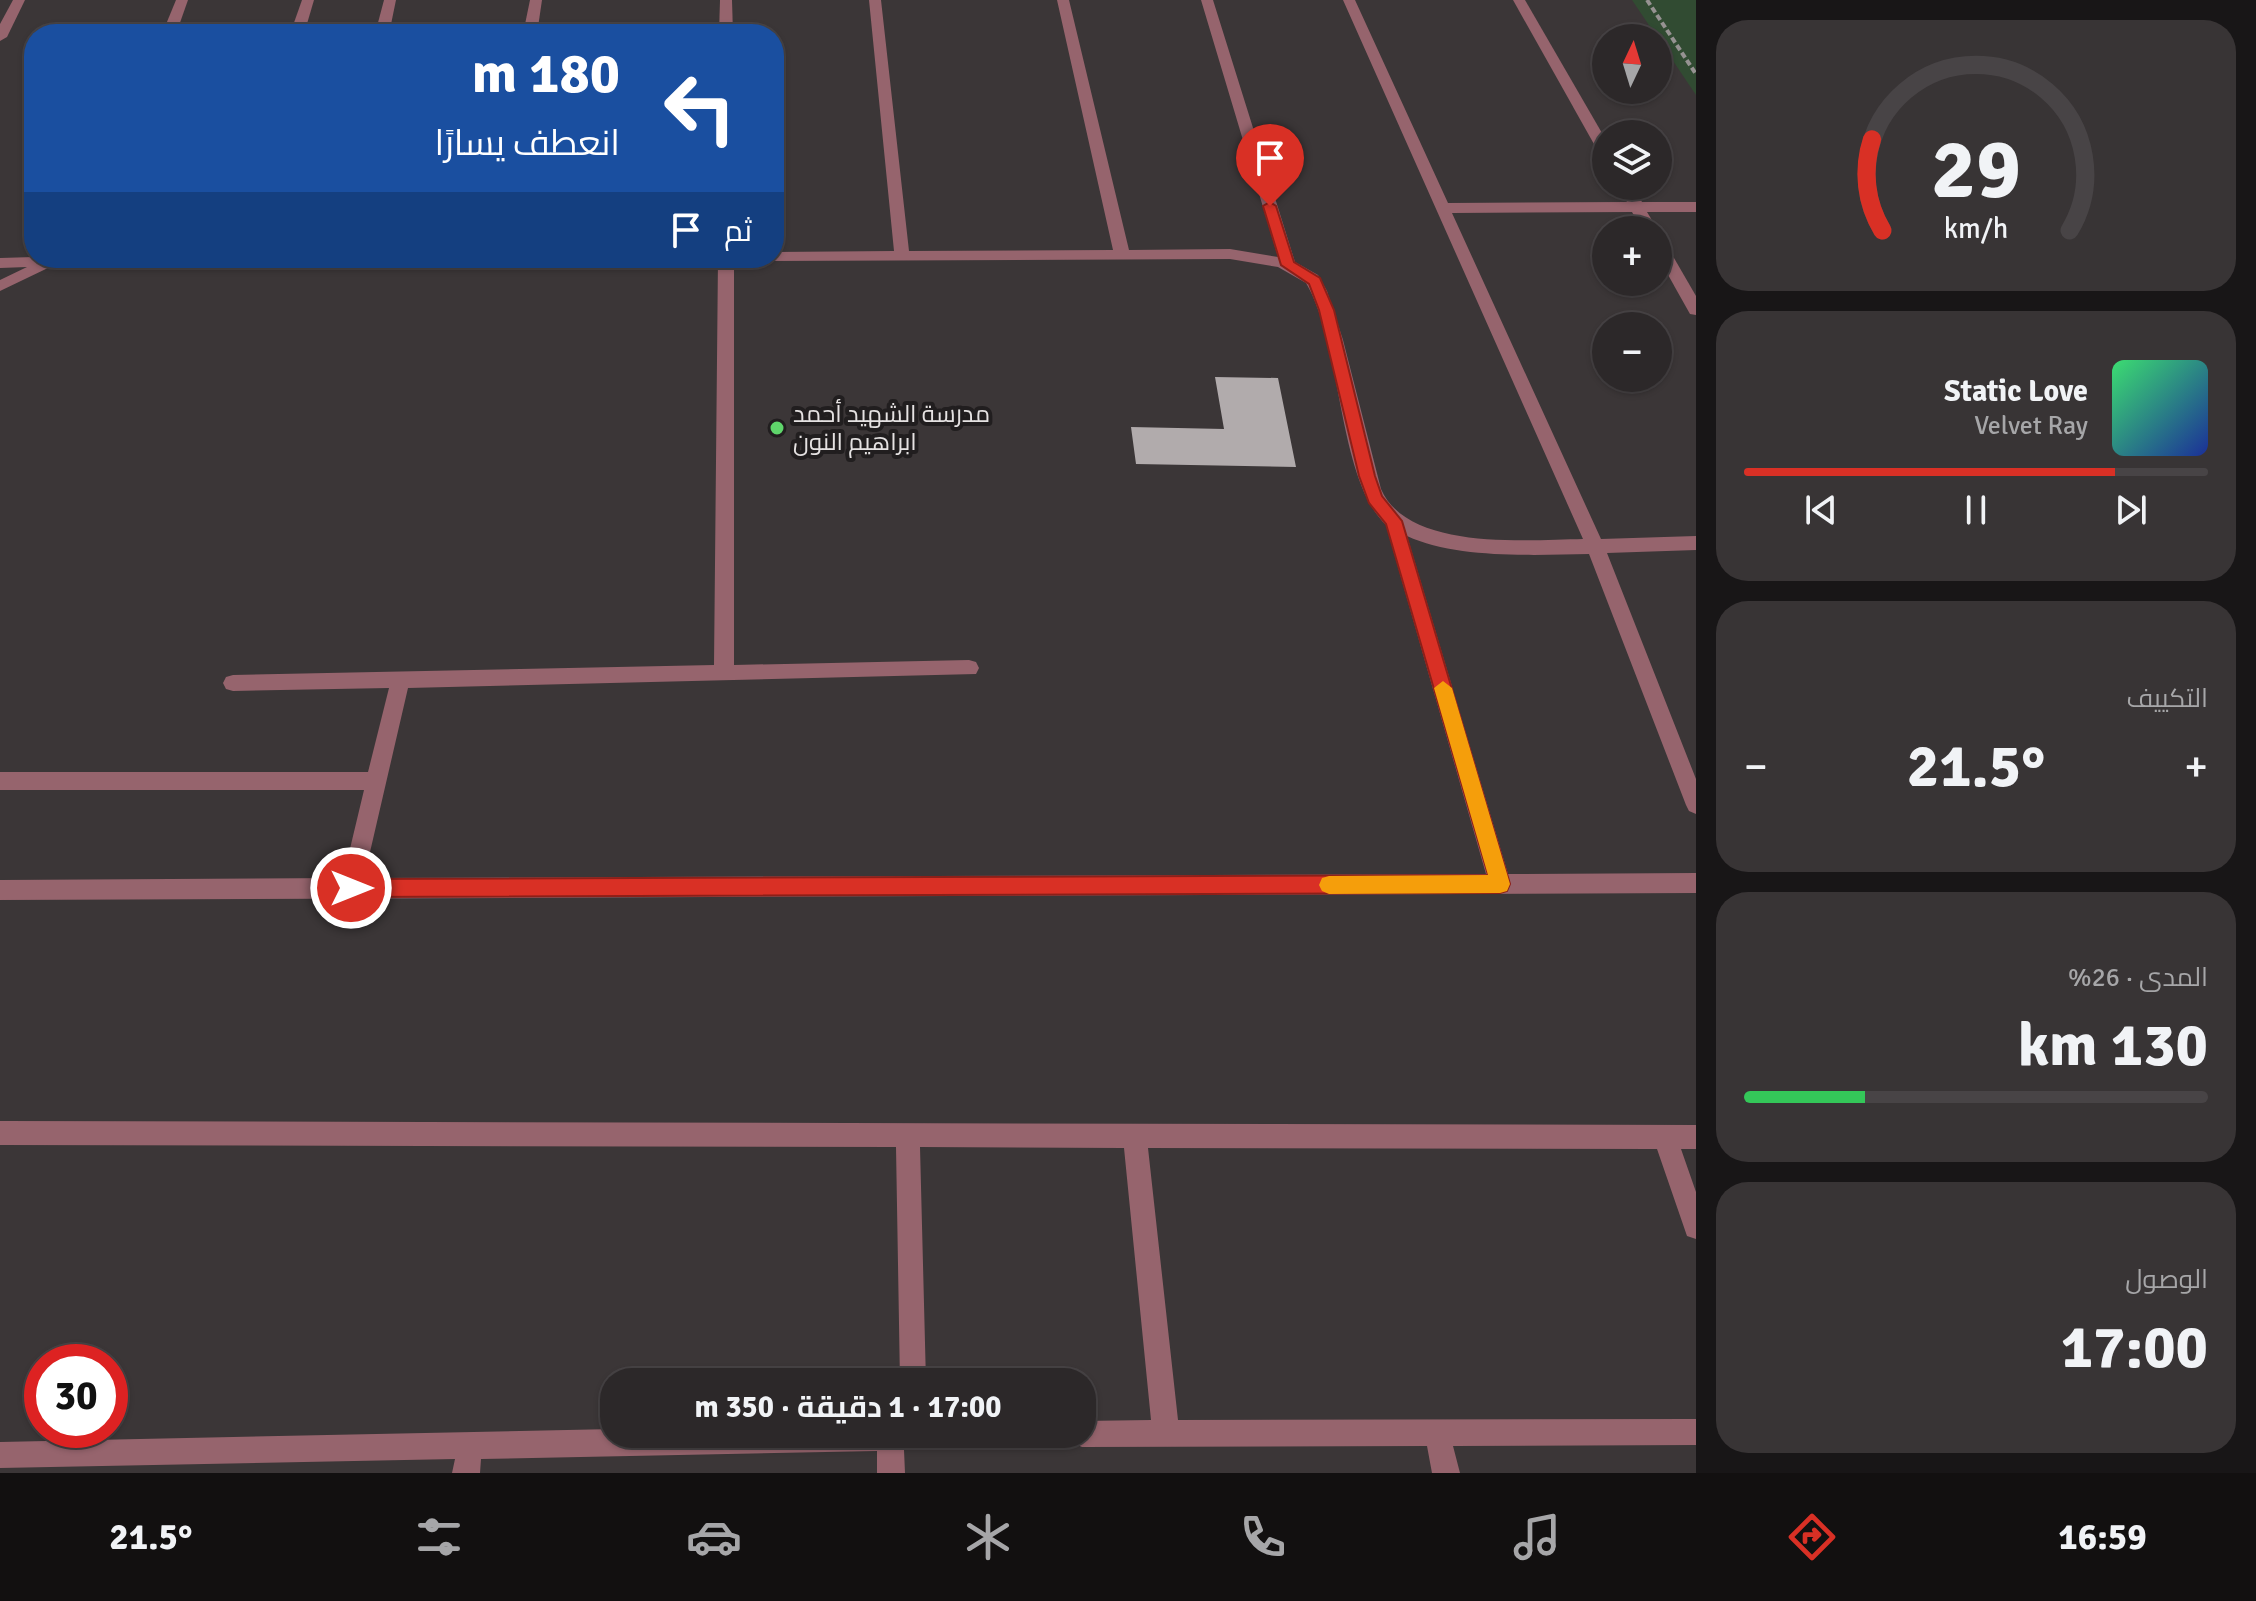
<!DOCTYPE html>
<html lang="ar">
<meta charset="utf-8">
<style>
body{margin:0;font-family:Signika,Cairo,sans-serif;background:#383435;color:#f1f3f6;direction:rtl;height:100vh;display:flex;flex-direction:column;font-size:30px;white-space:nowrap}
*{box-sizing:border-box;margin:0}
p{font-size:26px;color:#a6a6a8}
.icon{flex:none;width:44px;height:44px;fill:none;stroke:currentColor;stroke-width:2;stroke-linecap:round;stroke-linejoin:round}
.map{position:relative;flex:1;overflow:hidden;direction:ltr}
.side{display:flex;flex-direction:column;gap:20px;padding:20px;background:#181617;width:560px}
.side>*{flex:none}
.banner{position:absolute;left:24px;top:24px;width:760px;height:244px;border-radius:32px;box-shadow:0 2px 6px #0004,0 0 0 2px #484446;direction:rtl;background:#1a4fa0;color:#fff;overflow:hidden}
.needle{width:52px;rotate:4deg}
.buttons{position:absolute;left:1592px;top:24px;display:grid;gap:16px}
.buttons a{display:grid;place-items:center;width:80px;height:80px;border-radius:50%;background:#2c2829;box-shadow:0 2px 6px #0004,0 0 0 2px #484446;font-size:40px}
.speed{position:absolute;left:24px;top:1344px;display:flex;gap:16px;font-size:40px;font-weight:700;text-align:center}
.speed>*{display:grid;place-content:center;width:104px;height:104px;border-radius:50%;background:#2c2829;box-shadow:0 2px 6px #0004,0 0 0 2px #484446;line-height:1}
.speed .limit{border:12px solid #d22;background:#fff;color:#111}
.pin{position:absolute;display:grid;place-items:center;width:68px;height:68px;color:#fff;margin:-82px -34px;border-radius:50% 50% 50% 0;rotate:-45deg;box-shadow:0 0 8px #0007}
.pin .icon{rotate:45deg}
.me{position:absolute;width:88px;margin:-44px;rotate:90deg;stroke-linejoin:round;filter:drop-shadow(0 0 6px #0008)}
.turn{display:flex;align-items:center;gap:28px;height:168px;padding:0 32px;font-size:36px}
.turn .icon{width:104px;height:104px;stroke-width:2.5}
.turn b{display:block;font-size:56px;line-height:68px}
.then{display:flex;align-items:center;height:76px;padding:0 32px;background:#0003;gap:16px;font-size:30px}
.big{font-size:60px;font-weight:700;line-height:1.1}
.side .widget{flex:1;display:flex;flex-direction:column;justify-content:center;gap:12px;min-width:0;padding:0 28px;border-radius:32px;background:#383435}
.side .dial{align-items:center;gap:0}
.dial svg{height:208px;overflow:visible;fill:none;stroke:#484446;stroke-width:7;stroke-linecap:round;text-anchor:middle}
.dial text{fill:#f1f3f6;stroke:none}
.song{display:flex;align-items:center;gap:24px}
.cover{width:96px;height:96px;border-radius:12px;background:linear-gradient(135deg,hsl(140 70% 55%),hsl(230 70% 35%))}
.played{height:8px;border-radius:4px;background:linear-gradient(90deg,#d93025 80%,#484446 80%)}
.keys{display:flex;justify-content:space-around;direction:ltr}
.heat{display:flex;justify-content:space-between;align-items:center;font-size:44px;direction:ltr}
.charge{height:12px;border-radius:6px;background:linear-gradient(90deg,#34c759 26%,#484446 0)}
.trip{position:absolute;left:600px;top:1368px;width:496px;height:80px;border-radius:32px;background:#2c2829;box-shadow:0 2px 6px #0004,0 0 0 2px #484446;font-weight:700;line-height:80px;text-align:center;direction:rtl}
.menu{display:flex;height:128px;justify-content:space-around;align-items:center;background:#121010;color:#a6a6a8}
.menu .icon{width:56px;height:56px}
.menu .active{color:#d93025}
.menu b{font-size:36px;color:#f1f3f6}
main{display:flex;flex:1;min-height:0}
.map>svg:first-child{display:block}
.green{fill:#314b32}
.building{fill:#b1abac}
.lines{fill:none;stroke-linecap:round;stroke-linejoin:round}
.path{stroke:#969292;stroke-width:4;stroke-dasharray:6 3;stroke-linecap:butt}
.minor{fill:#96646d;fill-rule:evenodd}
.route{fill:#d93025;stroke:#8d1f18;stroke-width:2}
.slow{fill:#f59e0b}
.poi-dot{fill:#5fd56b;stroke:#211e1f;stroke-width:3}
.labels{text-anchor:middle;stroke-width:8;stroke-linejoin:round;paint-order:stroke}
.poi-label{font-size:24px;fill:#e5e2e2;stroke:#211e1f;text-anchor:start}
</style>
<main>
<section class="side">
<div class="widget dial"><svg viewBox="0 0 100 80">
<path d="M14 69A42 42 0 1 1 86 69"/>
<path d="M14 69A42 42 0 0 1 10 34" stroke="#d93025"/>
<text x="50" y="56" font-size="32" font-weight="700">29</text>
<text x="50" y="72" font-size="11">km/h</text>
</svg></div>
<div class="widget">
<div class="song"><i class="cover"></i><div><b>Static Love</b><p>Velvet Ray</p></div></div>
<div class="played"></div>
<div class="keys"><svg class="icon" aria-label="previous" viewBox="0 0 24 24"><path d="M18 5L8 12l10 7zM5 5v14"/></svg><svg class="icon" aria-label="pause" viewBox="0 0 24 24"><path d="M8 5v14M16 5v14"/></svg><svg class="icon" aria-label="next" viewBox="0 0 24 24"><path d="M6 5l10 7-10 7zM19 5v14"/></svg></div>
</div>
<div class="widget"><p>التكييف</p>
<div class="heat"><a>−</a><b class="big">21.5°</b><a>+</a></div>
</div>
<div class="widget"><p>المدى · 26%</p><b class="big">130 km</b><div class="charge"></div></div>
<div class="widget"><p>الوصول</p><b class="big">17:00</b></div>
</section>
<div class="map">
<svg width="1696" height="1473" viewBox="0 0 1696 1473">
<rect width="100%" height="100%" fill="#3b3637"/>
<path class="green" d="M1632 0H1696V95Z"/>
<path class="building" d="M1215 377 1278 378 1296 467 1136 464 1131 427 1224 429Z"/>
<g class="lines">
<path class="path" d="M1647 0 1696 74"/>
<g class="minor">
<path d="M13 0H25L7 37 0 41V24Z"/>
<path d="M176 0H188L176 34H162Z"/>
<path d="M302 0H314L304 34H290Z"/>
<path d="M384 0H396L389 34H375Z"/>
<path d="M530 0H542L537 34H523Z"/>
<path d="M720 0H732L733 34H719Z"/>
<path d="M869 0H881L909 251 1113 250 1057 0H1069L1129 250 1230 249 1278 257 1201 0H1213L1295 262 1318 275 1327 291 1343 340 1381 489C1408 551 1526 540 1583 539L1343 0H1355L1448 203 1627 202 1618 186H1632L1642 202H1696V212H1647L1658 230H1642L1632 212 1452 213 1601 539 1696 536V550L1607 553 1696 779V814L1689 811 1686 805 1589 554C1535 555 1456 559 1407 536L1508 874 1696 873V893L0 900V880L343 878 364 790H0V772H368L389 688 233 691 226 689 223 683 226 677 233 675 714 665 718 258H734V665L969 660 976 662 979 668 976 674 408 688 364 878 1486 874 1386 525C1337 478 1343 346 1306 283L1278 267 1230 259 769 261 767 258H774V252L894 251Z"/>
<path d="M1513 0H1525L1606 140V157L1599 153Z"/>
<path d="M1658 238 1663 239 1696 296V315L1690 314 1658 257Z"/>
<path d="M0 258 34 257 395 258 387 263 50 267 0 291V280L27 267 0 268Z"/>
<path d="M0 1121 1696 1125V1149H1681L1696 1192V1239L1687 1236 1657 1149 1148 1148 1178 1420 1696 1419V1445L1453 1446 1460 1473H1432L1427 1446 1082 1447 1073 1443 1069 1434H1082V1421L1151 1420 1124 1148 920 1147 926 1382H900L896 1147 0 1145Z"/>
<path d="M614 1429V1434H1057L1053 1443 1044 1447 904 1450 905 1473H877V1451L481 1459 480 1473H452L455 1459 0 1468V1442Z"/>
</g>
</g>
<path class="route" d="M1270 202 1276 206 1294 262 1320 278 1334 310 1375 476 1382 496 1402 521 1510 884 1507 891 1500 893 351 897 344 894 341 888 344 882 351 879 1488 875 1386 524 1369 503 1359 476 1319 310 1309 284 1281 265 1263 206Z"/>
<path class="slow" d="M1443 681 1452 688 1510 884 1507 891 1500 893 1329 894 1322 891 1319 885 1322 878 1329 876 1488 875 1434 688Z"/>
<circle class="poi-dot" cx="777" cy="428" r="8"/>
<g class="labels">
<g class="poi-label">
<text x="793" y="422">مدرسة الشهيد أحمد<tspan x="793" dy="28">ابراهيم النون</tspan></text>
</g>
</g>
</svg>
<div class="buttons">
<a><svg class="needle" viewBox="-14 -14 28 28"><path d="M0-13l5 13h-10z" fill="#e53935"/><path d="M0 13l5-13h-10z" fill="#a6a6a8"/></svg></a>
<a><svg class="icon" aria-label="layers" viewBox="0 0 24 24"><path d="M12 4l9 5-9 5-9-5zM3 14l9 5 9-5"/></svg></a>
<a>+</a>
<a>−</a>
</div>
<div class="speed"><div class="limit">30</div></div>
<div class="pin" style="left:1270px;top:206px;background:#d93025"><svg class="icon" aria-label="arrive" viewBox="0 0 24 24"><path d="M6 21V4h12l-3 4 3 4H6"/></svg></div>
<svg class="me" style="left:351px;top:888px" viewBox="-20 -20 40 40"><circle r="17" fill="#d93025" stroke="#fff" stroke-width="3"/><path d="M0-11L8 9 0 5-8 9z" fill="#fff"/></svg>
<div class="trip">17:00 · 1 دقيقة · 350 m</div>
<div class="banner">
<div class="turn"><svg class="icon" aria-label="left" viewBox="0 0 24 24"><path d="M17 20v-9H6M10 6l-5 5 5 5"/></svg><div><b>180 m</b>انعطف يسارًا</div></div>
<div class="then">ثم<svg class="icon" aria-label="arrive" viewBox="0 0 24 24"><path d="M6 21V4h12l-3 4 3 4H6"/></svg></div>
</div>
</div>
</main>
<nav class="menu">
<b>16:59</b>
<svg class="icon active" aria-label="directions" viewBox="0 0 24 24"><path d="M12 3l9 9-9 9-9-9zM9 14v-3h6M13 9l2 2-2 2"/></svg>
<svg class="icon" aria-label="music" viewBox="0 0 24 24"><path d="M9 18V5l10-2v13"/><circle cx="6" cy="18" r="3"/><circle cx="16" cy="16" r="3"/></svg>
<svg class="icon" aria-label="phone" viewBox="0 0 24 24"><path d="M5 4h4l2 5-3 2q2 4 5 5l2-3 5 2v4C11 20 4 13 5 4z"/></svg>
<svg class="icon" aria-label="climate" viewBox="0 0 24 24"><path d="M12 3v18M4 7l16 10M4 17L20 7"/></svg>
<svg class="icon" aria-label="car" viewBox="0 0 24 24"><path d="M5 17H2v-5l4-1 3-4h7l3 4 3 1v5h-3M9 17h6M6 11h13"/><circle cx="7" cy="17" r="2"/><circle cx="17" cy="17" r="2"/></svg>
<svg class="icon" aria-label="filters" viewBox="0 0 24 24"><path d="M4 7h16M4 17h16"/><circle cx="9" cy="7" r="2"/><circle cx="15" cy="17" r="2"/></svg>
<b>21.5°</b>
</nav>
